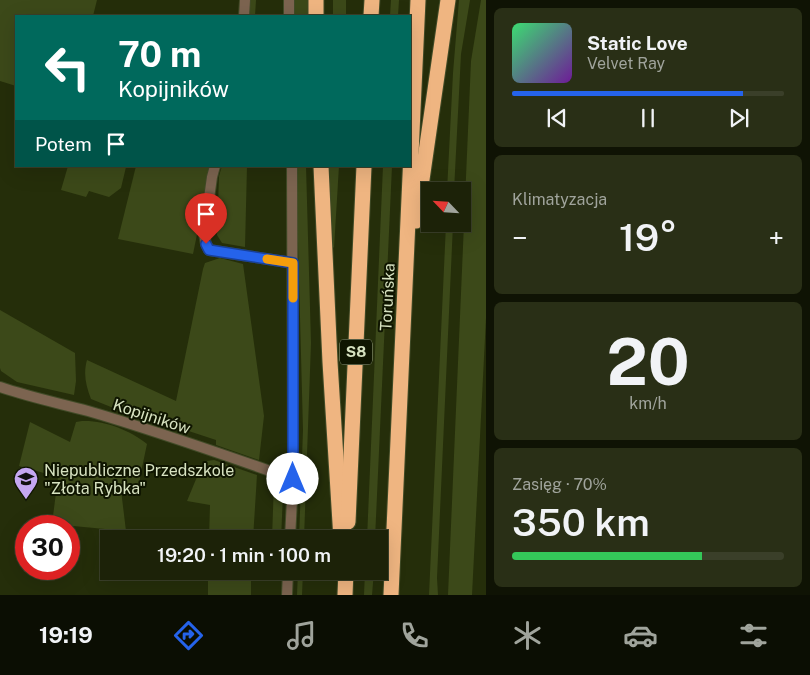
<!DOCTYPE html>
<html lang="pl">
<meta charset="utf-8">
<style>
body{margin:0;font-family:"Public Sans",sans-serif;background:#292f16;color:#f1f3f6;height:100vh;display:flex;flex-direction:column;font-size:19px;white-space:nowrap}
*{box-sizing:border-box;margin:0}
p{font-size:16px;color:#a0a49c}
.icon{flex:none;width:28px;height:28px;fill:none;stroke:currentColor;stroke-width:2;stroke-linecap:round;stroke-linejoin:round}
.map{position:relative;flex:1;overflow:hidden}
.details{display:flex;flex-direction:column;gap:8px;padding:8px;background:#0f1304;width:324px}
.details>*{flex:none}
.hud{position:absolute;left:15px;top:15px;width:396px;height:152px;border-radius:0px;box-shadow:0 5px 20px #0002,0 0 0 1px #3a3f29;background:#00695c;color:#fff;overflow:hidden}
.needle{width:32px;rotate:295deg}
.tools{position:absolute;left:421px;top:182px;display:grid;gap:10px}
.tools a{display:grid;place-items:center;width:50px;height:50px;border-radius:0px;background:#1c2208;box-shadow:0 5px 20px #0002,0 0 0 1px #3a3f29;font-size:25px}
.speed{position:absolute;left:15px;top:515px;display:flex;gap:10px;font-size:25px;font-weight:700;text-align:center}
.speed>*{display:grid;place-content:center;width:65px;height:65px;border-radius:50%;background:#1c2208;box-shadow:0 5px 20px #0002,0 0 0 1px #3a3f29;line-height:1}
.speed .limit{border:8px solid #d22;background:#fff;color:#111}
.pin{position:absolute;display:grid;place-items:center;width:42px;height:42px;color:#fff;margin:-51px -21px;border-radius:50% 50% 50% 0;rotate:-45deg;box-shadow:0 0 5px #0007}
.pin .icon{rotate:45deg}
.me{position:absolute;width:55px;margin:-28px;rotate:0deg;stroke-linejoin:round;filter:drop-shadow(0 0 4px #0008)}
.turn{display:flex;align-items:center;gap:18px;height:105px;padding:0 20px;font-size:22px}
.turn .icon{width:65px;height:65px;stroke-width:2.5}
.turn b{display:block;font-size:35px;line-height:42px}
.then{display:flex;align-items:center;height:48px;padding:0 20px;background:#0003;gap:10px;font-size:19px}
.big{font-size:38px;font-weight:600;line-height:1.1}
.details .tile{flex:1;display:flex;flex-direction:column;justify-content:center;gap:8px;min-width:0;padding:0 18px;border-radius:8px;background:#292f16}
.details .dial{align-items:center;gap:0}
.dial b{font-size:65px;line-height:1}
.song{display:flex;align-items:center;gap:15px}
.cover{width:60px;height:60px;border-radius:8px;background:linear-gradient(135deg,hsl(140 70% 55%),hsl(280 70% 35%))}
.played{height:5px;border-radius:2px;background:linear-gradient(90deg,#2563eb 85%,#3a3f29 85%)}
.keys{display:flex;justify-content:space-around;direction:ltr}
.heat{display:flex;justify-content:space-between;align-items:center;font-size:28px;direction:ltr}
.charge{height:8px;border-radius:4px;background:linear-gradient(90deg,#34c759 70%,#3a3f29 0)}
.trip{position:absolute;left:100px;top:530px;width:288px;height:50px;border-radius:0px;background:#1c2208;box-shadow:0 5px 20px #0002,0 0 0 1px #3a3f29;font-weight:600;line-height:50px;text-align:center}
.menu{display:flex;height:80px;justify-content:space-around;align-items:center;background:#0b0e03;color:#a0a49c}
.menu .icon{width:35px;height:35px}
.menu .active{color:#2563eb}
.menu b{font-size:22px;color:#f1f3f6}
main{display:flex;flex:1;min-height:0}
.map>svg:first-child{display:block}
.green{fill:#3c4919}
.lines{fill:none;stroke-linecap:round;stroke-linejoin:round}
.minor-casing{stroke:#414b27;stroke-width:12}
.motorway-casing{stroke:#414b27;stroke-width:17}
.minor{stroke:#7c6450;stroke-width:10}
.motorway{stroke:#efb581;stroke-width:15}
.route-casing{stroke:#184099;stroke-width:12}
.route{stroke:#2563eb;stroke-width:9}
.slow{stroke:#f59e0b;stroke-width:9}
.labels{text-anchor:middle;stroke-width:4;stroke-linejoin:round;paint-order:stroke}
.shield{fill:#0f1500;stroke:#9ba486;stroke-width:1}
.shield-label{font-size:15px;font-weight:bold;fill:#d7e2c0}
.street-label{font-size:16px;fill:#d7e2c0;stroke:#0f1500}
.poi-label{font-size:16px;fill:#d7e2c0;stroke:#0f1500;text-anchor:start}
</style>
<main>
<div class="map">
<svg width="487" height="595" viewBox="0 0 487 595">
<rect width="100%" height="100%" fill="#252e0a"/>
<g class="green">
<path d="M0 0H97L93 16H16V86L0 81Z"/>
<path d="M250 0H256L255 16H249Z"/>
<rect x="293" y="0" width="15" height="16"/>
<rect x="333" y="0" width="13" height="16"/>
<path d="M391 0H399L398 16H390Z"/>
<path d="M459 0H470L461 54 454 191H447L453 73Z"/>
<path d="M481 0H487V298L472 595H448L471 61Z"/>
<path d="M68 166H124L126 167 121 188 109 197 89 191 86 197 61 190Z"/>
<path d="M136 166H211L193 254 118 239Z"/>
<path d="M222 166H247L245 247 222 243 217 235 219 176Z"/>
<path d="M296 166H306L311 343 304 539H299L303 430Z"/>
<path d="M329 166H339L334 248 333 247Z"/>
<path d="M383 166H392L375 539H367Z"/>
<path d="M446 224H453L437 578 438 595H429Z"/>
<path d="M220 258 243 264 264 416 259 460 216 445V440L149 418 137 412 111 407 91 399C86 386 83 374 87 360L176 401 203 269 205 263Z"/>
<path d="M0 310 75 353 76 381 74 395 17 382 1 371 0 368Z"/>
<path d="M82 421C104 420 130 430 147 444L140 477V493L121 490 126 531 52 524 58 477 19 466 30 422 70 442 76 422Z"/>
<path d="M214 460 257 475 253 539H209L210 505 187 501 199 472 207 461Z"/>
<path d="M274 481 281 487 283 494 281 539H272Z"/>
<path d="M298 571H303L302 595H297Z"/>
<path d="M365 571H374L372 595H364Z"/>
<path d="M251 578V595H208V579Z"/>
</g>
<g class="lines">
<defs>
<g id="minor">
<path d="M289 0V16"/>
<path d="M244 16 245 0"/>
<path d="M215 166 212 177 204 234 206 244 209 250 293 263"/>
<path d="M0 387C29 397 58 403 88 411 157 431 225 455 293 479"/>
<path d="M290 539 293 479 292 166"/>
<path d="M287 595 288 571"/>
</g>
<g id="motorway">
<path d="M316 16V0"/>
<path d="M371 16 372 0"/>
<path d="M321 166 330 362 341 539"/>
<path d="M416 221 448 0"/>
<path d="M348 522 364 166"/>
<path d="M345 595 346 571"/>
<path d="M391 595 418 0"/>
</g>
</defs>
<use href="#minor" class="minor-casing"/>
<use href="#motorway" class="motorway-casing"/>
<use href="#minor" class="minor"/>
<use href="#motorway" class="motorway"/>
</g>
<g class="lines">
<defs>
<path id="route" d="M206 244 209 250 293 263V479"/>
</defs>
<use href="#route" class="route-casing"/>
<use href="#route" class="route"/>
<path class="slow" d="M267 259 293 263V298"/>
</g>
<defs>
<symbol id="school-pin" viewBox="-11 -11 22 30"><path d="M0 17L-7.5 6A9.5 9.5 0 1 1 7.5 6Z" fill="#c4a7f1" stroke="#0f1500"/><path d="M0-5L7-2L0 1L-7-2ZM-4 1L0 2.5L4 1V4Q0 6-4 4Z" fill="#111"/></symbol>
</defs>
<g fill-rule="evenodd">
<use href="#school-pin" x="12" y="465" width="28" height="38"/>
</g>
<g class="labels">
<rect class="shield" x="340" y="339.5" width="32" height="25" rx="4"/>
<g class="shield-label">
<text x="356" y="357">S8</text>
</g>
<g class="street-label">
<text transform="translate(387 297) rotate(-87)" y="6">Toruńska</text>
<text transform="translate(152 416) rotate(18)" y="6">Kopijników</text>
</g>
<g class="poi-label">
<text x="44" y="476">Niepubliczne Przedszkole<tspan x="44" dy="18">"Złota Rybka"</tspan></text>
</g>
</g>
</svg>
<div class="tools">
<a><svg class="needle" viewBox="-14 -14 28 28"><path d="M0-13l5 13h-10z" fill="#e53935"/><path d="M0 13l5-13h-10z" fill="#a0a49c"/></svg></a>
</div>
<div class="speed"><div class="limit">30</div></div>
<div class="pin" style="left:206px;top:244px;background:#d93025"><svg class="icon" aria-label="arrive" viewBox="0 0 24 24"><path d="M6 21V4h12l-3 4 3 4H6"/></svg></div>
<svg class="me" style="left:293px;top:479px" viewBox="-20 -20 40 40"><circle r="19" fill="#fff"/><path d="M0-13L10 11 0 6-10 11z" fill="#2563eb"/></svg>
<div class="trip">19:20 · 1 min · 100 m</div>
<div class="hud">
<div class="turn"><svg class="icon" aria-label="left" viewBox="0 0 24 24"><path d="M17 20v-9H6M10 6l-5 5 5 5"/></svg><div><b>70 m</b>Kopijników</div></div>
<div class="then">Potem<svg class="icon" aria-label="arrive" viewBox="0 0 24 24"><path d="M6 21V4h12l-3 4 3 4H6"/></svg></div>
</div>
</div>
<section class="details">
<div class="tile">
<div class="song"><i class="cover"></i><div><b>Static Love</b><p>Velvet Ray</p></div></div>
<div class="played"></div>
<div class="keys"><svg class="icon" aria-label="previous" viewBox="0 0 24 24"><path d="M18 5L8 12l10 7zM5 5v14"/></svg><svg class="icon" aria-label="pause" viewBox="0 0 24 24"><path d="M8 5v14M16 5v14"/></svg><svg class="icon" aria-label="next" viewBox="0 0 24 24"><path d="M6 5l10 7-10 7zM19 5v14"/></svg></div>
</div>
<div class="tile"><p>Klimatyzacja</p>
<div class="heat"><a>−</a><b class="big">19°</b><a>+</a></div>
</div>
<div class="tile dial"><b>20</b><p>km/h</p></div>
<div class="tile"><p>Zasięg · 70%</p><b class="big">350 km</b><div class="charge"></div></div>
</section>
</main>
<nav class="menu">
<b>19:19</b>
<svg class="icon active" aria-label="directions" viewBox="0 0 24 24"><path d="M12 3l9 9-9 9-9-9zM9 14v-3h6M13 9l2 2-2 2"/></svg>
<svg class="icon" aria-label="music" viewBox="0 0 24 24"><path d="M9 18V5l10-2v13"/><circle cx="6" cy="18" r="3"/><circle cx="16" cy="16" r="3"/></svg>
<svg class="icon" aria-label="phone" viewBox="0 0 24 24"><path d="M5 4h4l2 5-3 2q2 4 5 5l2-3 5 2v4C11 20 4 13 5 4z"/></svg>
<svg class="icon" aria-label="climate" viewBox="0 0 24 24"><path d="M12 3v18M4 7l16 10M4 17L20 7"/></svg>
<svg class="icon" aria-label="car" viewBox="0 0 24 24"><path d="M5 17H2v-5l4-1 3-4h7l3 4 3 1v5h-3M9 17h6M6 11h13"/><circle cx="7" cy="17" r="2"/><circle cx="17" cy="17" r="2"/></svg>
<svg class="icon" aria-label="filters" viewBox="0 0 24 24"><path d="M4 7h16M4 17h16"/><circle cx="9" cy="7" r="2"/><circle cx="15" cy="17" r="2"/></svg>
</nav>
